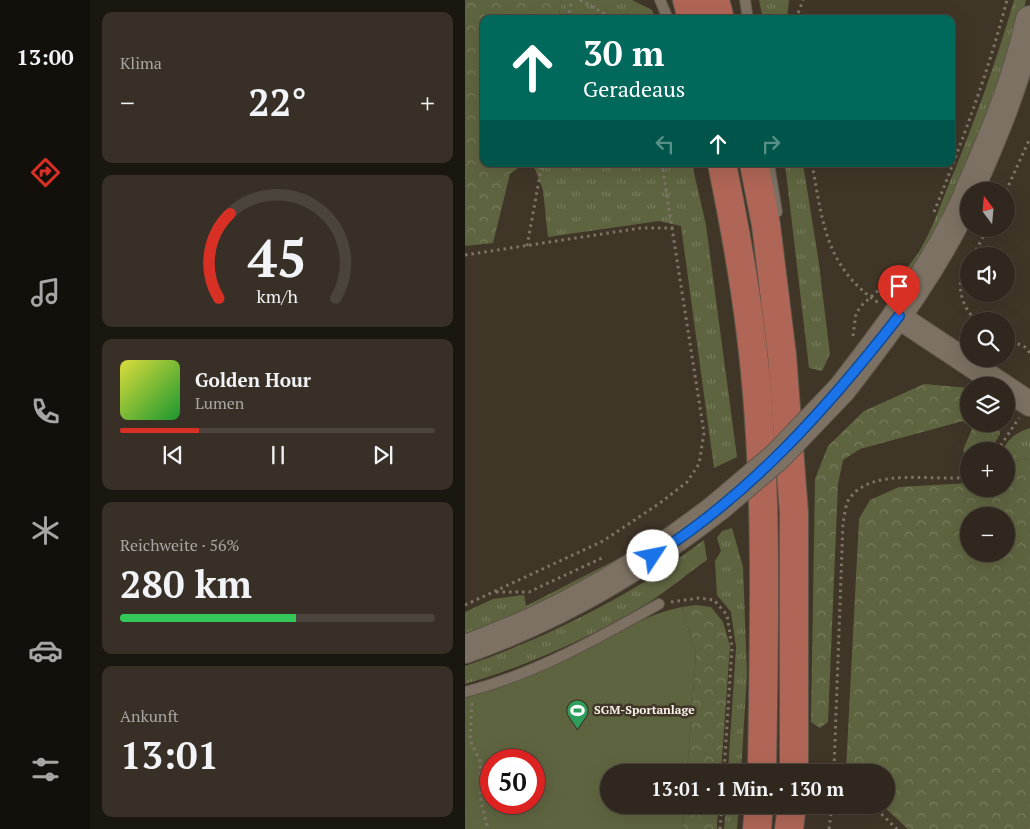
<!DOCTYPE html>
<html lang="de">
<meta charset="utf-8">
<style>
body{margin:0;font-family:"PT Serif",serif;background:#383027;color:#f1f3f6;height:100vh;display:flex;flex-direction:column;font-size:19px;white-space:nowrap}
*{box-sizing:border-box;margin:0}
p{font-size:16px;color:#a8a6a4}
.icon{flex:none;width:28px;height:28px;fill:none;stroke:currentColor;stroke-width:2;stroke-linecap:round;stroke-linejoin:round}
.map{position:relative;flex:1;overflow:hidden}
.sheet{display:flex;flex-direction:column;gap:12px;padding:12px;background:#1a1610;width:375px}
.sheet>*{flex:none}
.banner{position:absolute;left:15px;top:15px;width:475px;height:152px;border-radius:10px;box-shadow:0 5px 20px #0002,0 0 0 1px #4b443c;background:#00695c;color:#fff;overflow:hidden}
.needle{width:32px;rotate:344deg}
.tools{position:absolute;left:495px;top:182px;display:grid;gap:10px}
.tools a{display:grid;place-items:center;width:55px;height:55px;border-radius:50%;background:#30281e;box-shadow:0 5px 20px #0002,0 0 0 1px #4b443c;font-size:25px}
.speed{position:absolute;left:15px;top:749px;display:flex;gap:10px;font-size:25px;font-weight:700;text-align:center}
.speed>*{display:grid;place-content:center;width:65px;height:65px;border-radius:50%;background:#30281e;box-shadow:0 5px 20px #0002,0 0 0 1px #4b443c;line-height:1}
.speed .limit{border:8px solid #d22;background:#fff;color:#111}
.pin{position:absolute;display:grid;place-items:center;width:42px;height:42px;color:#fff;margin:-51px -21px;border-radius:50% 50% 50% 0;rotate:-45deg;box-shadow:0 0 5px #0007}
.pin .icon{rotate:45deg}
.me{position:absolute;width:55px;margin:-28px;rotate:56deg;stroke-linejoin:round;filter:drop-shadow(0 0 4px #0008)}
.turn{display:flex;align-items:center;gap:18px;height:105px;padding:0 20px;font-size:22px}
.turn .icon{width:65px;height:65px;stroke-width:2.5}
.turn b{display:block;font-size:35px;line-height:42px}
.lanes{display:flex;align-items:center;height:48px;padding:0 20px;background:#0003;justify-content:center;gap:25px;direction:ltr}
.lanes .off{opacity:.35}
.big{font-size:38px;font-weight:700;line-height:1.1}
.sheet .card{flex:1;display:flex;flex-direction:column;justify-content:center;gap:8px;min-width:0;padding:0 18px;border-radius:10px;background:#383027}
.sheet .dial{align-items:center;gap:0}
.dial svg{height:130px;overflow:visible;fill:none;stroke:#4b443c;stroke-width:7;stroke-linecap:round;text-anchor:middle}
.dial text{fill:#f1f3f6;stroke:none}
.song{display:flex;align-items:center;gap:15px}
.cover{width:60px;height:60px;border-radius:8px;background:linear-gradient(135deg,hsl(60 70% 55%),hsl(130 70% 35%))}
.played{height:5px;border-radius:2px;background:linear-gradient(90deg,#d93025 25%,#4b443c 25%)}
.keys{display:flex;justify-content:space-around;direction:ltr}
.heat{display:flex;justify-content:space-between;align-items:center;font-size:28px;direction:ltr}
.charge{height:8px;border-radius:4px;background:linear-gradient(90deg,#34c759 56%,#4b443c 0)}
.trip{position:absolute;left:135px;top:764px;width:295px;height:50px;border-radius:25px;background:#30281e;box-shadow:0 5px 20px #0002,0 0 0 1px #4b443c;font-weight:700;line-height:50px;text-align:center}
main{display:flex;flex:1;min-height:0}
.dock{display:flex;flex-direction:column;width:90px;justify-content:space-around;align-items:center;background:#13100c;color:#a8a6a4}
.dock .icon{width:35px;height:35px}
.dock .current{color:#d93025}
.dock b{font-size:22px;color:#f1f3f6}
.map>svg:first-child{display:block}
.grass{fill:url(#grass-tufts)}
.forest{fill:url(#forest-crowns);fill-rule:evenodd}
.pitch{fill:#5f6440;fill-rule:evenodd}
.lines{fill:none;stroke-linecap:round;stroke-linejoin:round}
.service-casing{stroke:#5d5549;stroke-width:12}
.tertiary-casing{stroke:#5d5549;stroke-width:26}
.secondary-casing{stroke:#5d5549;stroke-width:30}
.trunk-casing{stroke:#5d5549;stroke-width:30}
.path{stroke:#7e7568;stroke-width:3;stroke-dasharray:2.5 4;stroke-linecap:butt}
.service{stroke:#7c7162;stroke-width:10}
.tertiary{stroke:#7c7162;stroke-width:24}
.secondary{stroke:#7c7162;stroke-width:28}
.trunk{stroke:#b06657;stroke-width:28}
.secondary-bridge-casing{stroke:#5d5549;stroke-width:30;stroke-linecap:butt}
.secondary-bridge{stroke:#7c7162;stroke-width:28}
.route-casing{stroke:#114b97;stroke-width:12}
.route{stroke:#1a73e8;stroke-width:9}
.labels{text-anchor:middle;stroke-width:5;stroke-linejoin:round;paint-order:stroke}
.poi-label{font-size:12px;font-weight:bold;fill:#faf3ea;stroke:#403628;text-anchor:start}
</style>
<main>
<nav class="dock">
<b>13:00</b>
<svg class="icon current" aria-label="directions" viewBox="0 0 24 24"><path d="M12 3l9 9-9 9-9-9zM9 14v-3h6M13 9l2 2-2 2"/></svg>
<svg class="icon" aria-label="music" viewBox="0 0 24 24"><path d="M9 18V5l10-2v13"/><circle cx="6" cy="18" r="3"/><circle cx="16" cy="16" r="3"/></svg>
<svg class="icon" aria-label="phone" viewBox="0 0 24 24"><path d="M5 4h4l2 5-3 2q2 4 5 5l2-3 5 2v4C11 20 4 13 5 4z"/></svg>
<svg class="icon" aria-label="climate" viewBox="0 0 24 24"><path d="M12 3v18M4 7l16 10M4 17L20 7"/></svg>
<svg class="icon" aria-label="car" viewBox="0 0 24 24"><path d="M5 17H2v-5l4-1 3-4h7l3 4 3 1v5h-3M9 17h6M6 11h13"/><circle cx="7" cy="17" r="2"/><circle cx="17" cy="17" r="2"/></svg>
<svg class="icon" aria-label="filters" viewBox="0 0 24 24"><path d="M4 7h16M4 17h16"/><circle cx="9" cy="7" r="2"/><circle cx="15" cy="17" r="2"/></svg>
</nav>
<section class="sheet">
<div class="card"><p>Klima</p>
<div class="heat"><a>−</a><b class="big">22°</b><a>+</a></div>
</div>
<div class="card dial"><svg viewBox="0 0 100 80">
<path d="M14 69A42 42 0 1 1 86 69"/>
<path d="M14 69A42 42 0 0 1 21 17" stroke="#d93025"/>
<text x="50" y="56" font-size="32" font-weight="700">45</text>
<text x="50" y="72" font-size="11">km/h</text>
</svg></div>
<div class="card">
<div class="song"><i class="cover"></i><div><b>Golden Hour</b><p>Lumen</p></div></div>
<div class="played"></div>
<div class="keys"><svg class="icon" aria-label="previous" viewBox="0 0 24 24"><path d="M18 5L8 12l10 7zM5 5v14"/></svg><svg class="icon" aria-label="pause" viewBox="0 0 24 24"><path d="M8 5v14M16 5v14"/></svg><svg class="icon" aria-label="next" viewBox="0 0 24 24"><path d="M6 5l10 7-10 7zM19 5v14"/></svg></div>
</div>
<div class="card"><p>Reichweite · 56%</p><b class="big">280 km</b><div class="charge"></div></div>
<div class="card"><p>Ankunft</p><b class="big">13:01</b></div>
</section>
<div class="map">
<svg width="565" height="829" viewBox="0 0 565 829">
<defs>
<pattern id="grass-tufts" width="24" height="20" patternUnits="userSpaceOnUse" patternTransform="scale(1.25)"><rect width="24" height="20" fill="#5f6440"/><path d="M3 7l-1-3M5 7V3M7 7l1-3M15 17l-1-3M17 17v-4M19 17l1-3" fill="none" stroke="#777b5c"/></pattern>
<pattern id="forest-crowns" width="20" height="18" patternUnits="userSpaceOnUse" patternTransform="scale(1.25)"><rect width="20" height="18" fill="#5f6440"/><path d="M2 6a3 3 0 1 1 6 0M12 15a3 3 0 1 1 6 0" fill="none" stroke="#777b5c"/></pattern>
</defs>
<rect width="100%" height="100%" fill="#403628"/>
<g class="grass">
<path d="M97 0H167L187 10 190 19H93Z"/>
<path d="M294 0H324L322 19H298Z"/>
<path d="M549 0H561L543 68 477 225 434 291 424 293 419 290C432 279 446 265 455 250 467 230 475 206 484 184 509 123 531 63 549 0Z"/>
<path d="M68 164H227L241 225 272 457 249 468 216 226 194 221 83 237 78 190Z"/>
<path d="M320 164H338L353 257 365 354 357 371 344 368Z"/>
<path d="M565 428V459L541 462V451H538C542 438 553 432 565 428Z"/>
<path d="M267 528 278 567 282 674 276 772H263L271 647 266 612 252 595 250 561 256 551 252 538 257 531Z"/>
<path d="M239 540 242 560C222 574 203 590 183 603 126 637 63 666 0 684V666C61 645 121 617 176 584 198 571 218 555 239 540Z"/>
<path d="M170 550 140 576 0 637V612L28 599 59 595 61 606Z"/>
<path d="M261 805H274L272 829H259Z"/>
</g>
<g class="forest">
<path d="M0 0H97L93 19H19V164H58L45 174 28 243 0 246Z"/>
<path d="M459 384 504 388V424H533L535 434 525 451H504V461L498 450 507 429 498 421 395 449 378 460 373 484 363 722 355 728 346 722 350 479 363 446 399 411Z"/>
<path d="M565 459V829H443L417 805H421V772H383L381 770 394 519 405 500 434 487 504 483V489H541V462ZM504 516H541V554H504Z"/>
<path d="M231 605 246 607 258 622 265 646 256 772H222L231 655 217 607Z"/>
<path d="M219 805H253L252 829H218Z"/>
</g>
<path class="pitch" d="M217 607 231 655 222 772H144V805H219L218 829H0V698C40 686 79 670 117 651 150 635 181 614 217 607ZM26 760H69V802H26Z"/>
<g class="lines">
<defs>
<g id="service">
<path d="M195 0 203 19"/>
<path d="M280 0 283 19"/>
<path d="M304 164 312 212"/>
<path d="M0 692C70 674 132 639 194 604"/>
</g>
<g id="tertiary">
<path d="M434 317 538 386"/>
<path d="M541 388 565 404"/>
</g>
<g id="secondary">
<path d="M504 191C529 135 552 80 565 20"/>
<path d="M377 389C425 327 472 265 504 193"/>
<path d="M0 649C94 616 175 568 253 507"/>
</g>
<g id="trunk">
<path d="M222 0 227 19"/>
<path d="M250 0 255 19"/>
<path d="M257 164C268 218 278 272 285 327 304 475 299 625 297 772"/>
<path d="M289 164 301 225 317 355 329 513V772"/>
<path d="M292 829 294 805"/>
<path d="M324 829 327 805"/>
</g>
</defs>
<use href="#service" class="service-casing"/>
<use href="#tertiary" class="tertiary-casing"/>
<use href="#secondary" class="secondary-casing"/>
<use href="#trunk" class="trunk-casing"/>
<g class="path">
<path d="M115 0 149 19"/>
<path d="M103 19 107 0"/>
<path d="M331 19 338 0"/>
<path d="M347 164C358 223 360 267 415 304"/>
<path d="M541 191 565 138"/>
<path d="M469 212C497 142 523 73 542 0"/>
<path d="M62 246 77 164"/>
<path d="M0 255 176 228H209"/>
<path d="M508 256 522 229"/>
<path d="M504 265C501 269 497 275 496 280 493 294 501 312 512 321"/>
<path d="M388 336 391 313 398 304 433 273"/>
<path d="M541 338 560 347 565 353"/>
<path d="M532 451 554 418"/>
<path d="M31 592H64L137 558"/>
<path d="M206 602 234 598 249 600 262 615 267 647 259 772"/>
<path d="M0 605 138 541 195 503 222 482 234 464 239 433 197 164"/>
<path d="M7 703 5 740 15 761 16 802 23 829"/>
<path d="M373 772 369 769 378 522C380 515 380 505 384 499 407 466 469 482 504 477"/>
<path d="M407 805 432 829"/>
<path d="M255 829 257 805"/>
<path d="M364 829 367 805"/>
</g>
<use href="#service" class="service"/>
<use href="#tertiary" class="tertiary"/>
<use href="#secondary" class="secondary"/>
<use href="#trunk" class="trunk"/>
<defs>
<path id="secondary-bridge" d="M253 507 313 456 377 389"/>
</defs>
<use href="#secondary-bridge" class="secondary-bridge-casing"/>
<use href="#secondary-bridge" class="secondary-bridge"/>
</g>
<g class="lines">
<defs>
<path id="route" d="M188 556C286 494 363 407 434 316"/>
</defs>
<use href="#route" class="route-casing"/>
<use href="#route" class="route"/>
</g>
<defs>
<symbol id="stadium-pin" viewBox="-11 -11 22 30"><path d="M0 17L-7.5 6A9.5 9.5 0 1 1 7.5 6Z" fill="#2e9e5b" stroke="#403628"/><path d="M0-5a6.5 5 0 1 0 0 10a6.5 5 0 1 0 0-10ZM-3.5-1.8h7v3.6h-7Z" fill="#fff"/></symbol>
</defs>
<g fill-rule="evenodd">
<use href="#stadium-pin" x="100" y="698" width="25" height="34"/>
</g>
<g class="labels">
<g class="poi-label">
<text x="129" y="714">SGM-Sportanlage</text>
</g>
</g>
</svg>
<div class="tools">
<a><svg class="needle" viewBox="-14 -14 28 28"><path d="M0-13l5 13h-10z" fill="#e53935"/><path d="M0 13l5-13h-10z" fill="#a8a6a4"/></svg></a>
<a><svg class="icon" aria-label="sound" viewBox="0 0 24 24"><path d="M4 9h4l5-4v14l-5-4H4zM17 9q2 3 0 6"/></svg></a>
<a><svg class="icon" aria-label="search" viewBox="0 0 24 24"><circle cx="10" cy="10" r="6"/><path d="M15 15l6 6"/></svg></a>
<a><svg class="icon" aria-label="layers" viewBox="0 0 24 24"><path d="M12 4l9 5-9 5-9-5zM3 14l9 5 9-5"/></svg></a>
<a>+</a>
<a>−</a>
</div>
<div class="speed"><div class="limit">50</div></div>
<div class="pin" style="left:434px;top:316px;background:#d93025"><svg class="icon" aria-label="arrive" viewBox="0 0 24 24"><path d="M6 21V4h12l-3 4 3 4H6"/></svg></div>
<svg class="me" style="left:188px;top:556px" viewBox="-20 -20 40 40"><circle r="19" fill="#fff"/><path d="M0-13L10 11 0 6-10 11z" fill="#1a73e8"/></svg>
<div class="trip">13:01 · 1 Min. · 130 m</div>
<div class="banner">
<div class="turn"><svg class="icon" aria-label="ahead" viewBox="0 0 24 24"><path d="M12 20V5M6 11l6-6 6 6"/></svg><div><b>30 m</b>Geradeaus</div></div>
<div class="lanes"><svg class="icon off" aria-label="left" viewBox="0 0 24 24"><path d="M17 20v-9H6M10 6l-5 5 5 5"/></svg><svg class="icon" aria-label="ahead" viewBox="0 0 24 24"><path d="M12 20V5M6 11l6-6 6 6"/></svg><svg class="icon off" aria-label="right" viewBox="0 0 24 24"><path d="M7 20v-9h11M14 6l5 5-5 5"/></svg></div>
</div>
</div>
</main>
